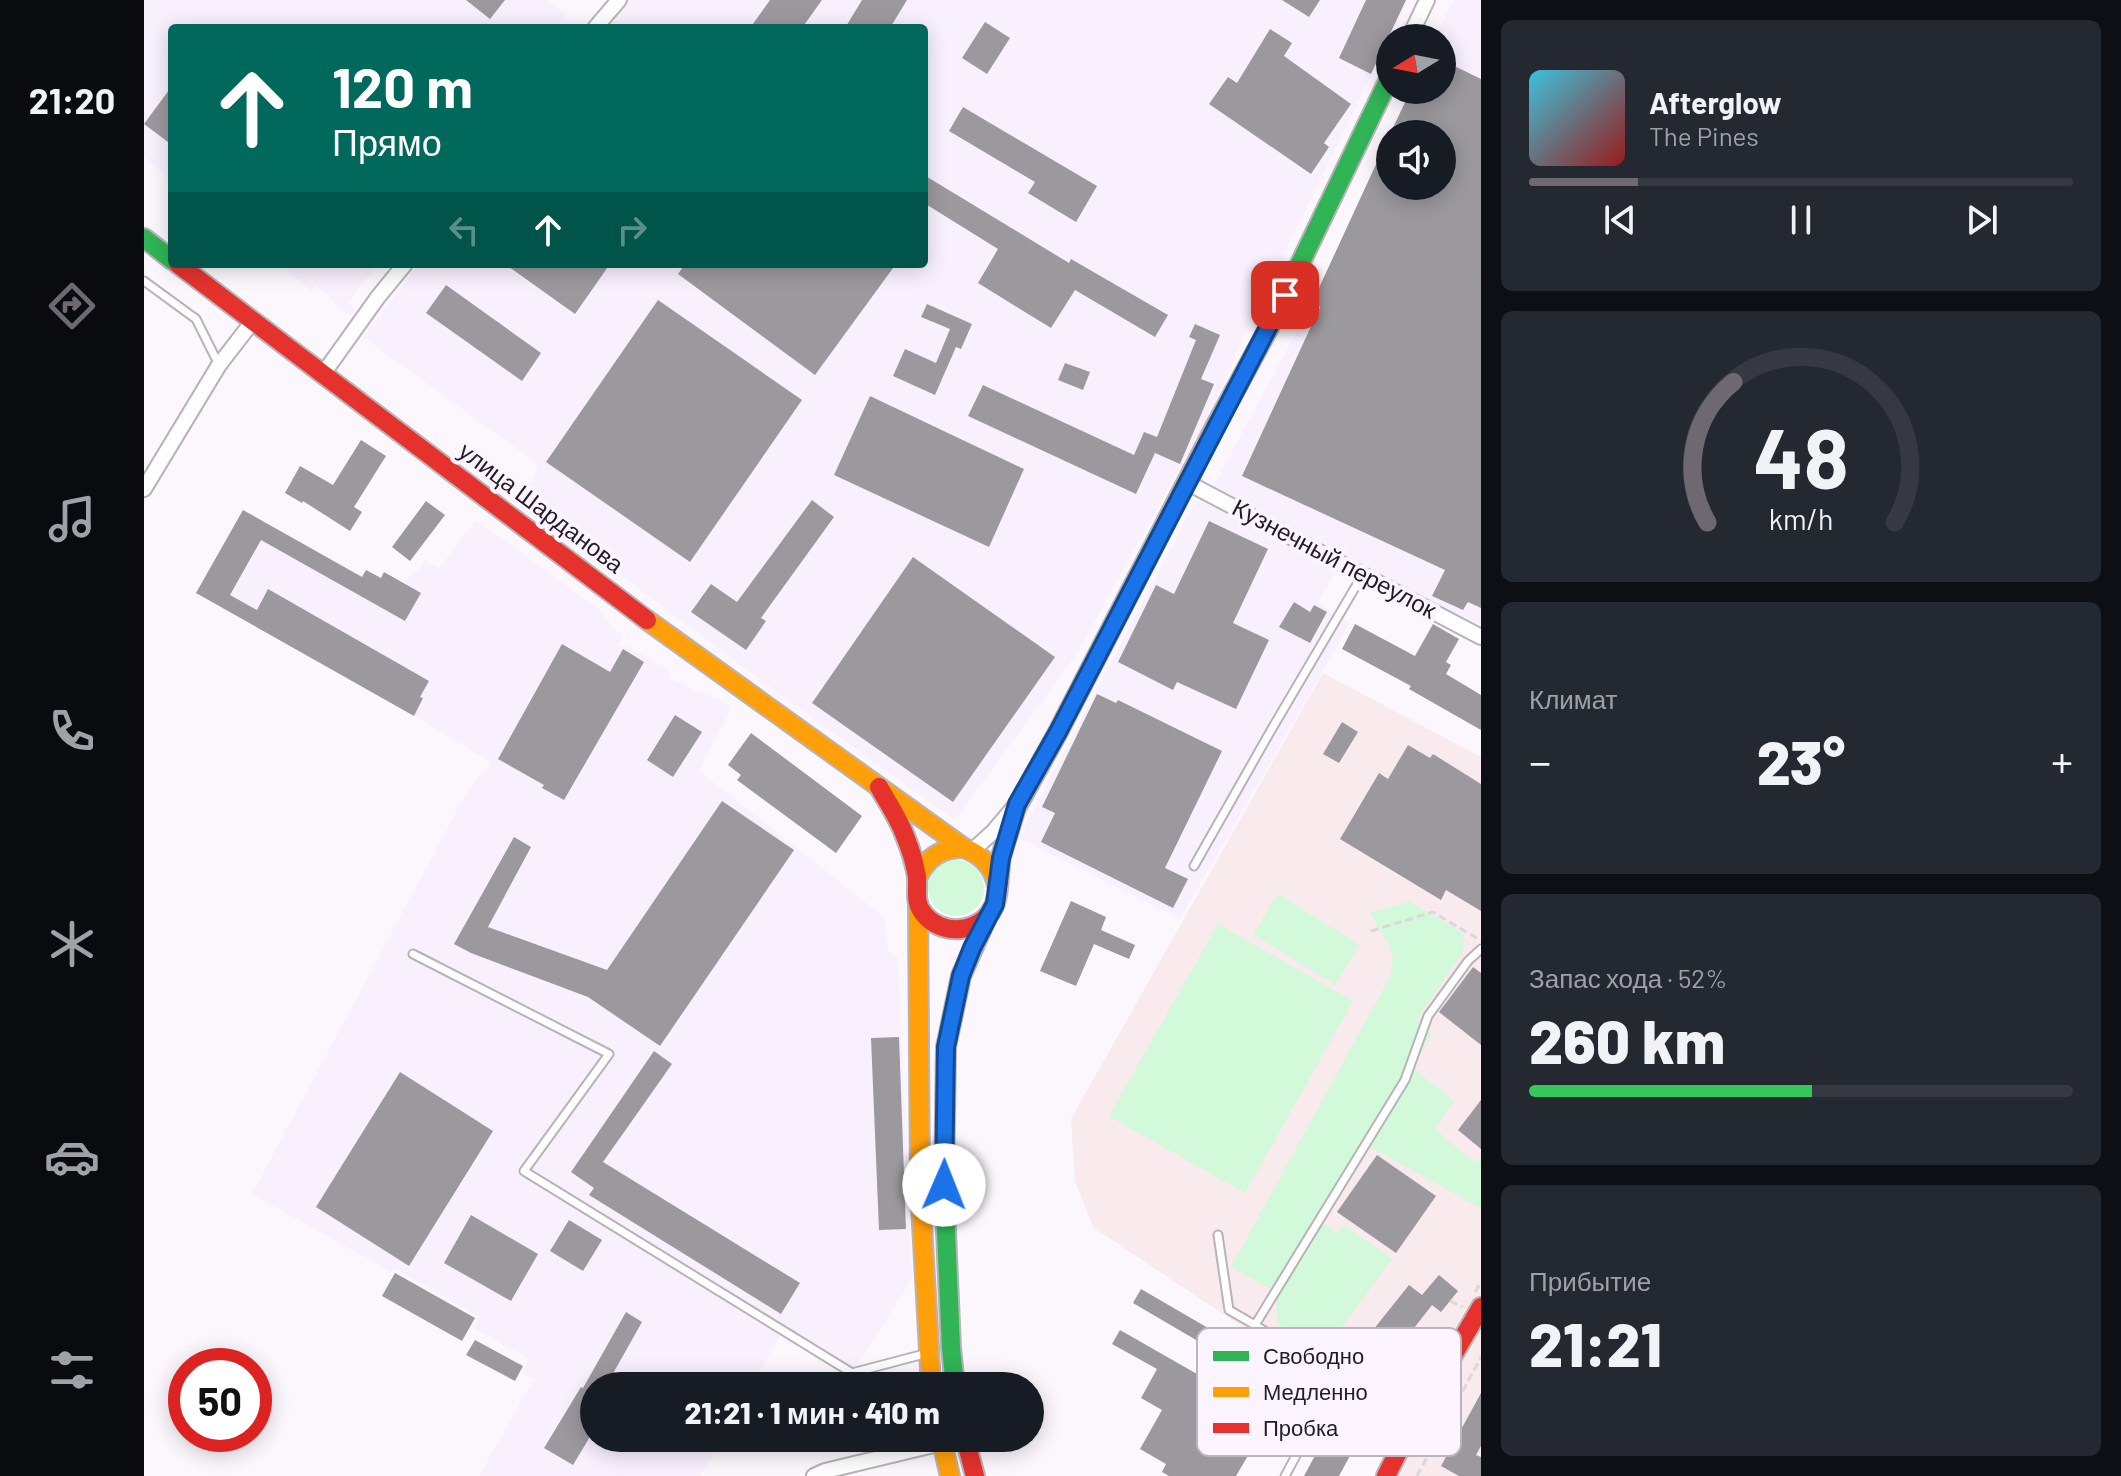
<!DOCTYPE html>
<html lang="ru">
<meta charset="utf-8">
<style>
body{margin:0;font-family:Barlow,sans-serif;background:#242831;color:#f1f3f6;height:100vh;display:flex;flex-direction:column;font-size:30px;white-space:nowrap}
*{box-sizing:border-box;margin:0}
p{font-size:26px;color:#9ea1a6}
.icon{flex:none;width:44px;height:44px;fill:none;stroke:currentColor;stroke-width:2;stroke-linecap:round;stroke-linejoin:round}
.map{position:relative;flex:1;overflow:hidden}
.drawer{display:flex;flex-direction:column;gap:20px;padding:20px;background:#0d0f14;width:640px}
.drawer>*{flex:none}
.hud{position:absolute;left:24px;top:24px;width:760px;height:244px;border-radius:8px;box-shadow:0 4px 20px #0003;background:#00695c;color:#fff;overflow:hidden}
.needle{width:52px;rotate:260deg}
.buttons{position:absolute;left:1232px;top:24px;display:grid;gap:16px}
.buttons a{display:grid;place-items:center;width:80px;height:80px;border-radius:50%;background:#171b24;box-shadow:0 4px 20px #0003;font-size:40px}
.speed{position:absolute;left:24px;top:1348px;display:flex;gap:16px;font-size:40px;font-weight:700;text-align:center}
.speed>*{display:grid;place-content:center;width:104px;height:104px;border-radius:50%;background:#171b24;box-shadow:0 4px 20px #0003;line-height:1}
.speed .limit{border:12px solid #d22;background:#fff;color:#111}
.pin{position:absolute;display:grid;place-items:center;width:68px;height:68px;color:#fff;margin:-34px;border-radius:16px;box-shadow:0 4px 12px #0006}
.me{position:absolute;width:88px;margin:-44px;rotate:1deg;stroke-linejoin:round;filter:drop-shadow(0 0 6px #0008)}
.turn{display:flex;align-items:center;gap:28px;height:168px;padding:0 32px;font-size:36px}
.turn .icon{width:104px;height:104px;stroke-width:2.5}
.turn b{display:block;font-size:56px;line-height:68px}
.lanes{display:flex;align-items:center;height:76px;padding:0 32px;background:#0003;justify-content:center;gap:40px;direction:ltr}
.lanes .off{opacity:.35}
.big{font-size:60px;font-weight:800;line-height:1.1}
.drawer .card{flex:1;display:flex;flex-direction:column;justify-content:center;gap:12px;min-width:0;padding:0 28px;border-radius:12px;background:#242831}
.drawer .dial{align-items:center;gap:0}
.dial svg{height:208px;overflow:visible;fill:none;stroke:#363941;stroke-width:7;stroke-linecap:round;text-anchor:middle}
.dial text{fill:#f1f3f6;stroke:none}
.song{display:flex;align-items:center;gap:24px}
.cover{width:96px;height:96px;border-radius:12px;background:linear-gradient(135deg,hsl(190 70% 55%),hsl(0 70% 35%))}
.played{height:8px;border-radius:4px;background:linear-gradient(90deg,#6e6970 20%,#363941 20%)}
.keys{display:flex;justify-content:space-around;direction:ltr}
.heat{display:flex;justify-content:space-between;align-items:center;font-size:44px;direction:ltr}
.charge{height:12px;border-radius:6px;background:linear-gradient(90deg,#34c759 52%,#363941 0)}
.trip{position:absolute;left:436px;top:1372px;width:464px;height:80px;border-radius:40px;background:#171b24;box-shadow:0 4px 20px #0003;font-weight:800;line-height:80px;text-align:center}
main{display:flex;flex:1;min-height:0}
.tab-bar{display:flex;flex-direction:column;width:144px;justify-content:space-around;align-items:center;background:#090b0e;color:#9ea1a6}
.tab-bar .icon{width:56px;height:56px}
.tab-bar .selected{color:#6e6970}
.tab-bar b{font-size:36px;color:#f1f3f6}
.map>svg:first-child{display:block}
.built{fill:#f9f0fe}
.education{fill:#f8eaed}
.green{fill:#d1f9da}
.building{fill:#9b999e}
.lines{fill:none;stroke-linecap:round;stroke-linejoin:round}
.lane-casing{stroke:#b7b3b8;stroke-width:11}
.street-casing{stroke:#b7b3b8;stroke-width:18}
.fast-casing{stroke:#b7b3b8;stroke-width:22}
.slow-casing{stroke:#b7b3b8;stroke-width:22}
.jam-casing{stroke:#b7b3b8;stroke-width:22}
.path{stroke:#dad8db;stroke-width:3;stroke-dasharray:8 4;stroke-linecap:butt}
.lane{stroke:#fefeff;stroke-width:7}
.street{stroke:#fefeff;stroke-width:14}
.fast{stroke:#30b455;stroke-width:18}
.slow{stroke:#ff9f0a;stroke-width:18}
.jam{stroke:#e5322d;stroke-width:18}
.route-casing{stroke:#114b97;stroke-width:20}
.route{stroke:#1a73e8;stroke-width:14}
.labels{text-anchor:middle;stroke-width:8;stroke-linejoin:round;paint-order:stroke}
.street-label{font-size:24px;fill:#221d24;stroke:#fcf4ff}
.key{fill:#fcf4ff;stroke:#bbb4bd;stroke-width:2}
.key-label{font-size:22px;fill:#221d24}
</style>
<main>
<nav class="tab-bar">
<b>21:20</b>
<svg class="icon selected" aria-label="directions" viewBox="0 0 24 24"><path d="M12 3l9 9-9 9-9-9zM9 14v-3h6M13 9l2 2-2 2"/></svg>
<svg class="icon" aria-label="music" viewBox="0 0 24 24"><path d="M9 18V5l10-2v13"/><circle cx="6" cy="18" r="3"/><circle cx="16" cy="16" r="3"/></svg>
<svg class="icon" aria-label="phone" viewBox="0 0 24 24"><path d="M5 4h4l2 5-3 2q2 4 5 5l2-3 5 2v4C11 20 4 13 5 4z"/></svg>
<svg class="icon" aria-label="climate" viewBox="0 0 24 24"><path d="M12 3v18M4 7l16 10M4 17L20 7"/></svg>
<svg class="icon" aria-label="car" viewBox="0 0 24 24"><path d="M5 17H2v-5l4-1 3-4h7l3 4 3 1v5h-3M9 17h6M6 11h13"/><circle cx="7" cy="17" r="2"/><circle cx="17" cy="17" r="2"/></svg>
<svg class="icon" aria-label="filters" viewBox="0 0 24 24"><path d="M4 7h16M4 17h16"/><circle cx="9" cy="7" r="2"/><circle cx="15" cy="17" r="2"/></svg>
</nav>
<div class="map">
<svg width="1337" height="1476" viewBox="0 0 1337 1476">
<rect width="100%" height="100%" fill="#fbf7fc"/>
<g class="built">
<path d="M0 0H403L422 15 412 28H28V181L0 157Z"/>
<path d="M486 0H885L888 2 890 0H1264L1101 333 1068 410 932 655 811 820 645 701 379 502 394 464 219 337 276 264H780V28H463Z"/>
<path d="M1309 0H1337V624L1289 604 1068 489 1168 303 1246 134V186H1298V134H1246L1267 90H1298V38H1291Z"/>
<path d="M136 264H233L204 303 211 309 206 316 172 285 167 291Z"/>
<path d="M1053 499 1193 568 1174 603 1206 623 1036 919 875 838Z"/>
<path d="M99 510 218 576 222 570 235 577 232 586 240 572 261 584 268 572 273 574 280 560 295 568 332 520 455 609 469 629 479 634 475 646 485 647 524 669 526 679 588 706 555 771 740 917 744 951 754 958 768 1279 708 1373 639 1331 608 1386H450V1438H578L556 1476H335L390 1379 378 1372 385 1359 330 1328 335 1317 250 1268 247 1272 108 1194 325 788 337 774 344 770 347 762 270 716 52 593Z"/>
</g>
<path class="education" d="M1179 673 1337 757V1476H1242L1262 1436 949 1227 931 1181 927 1119Z"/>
<g class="green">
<circle cx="812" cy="888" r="28"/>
<path d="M1134 894 1215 945 1191 985 1109 934Z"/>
<path d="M1266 901 1317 932 1320 940 1319 952 1272 1020 1288 1035 1267 1067 1310 1101 1291 1129 1321 1155 1332 1163 1337 1157V1208L1232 1150 1217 1145 1173 1218 1193 1234 1200 1225 1248 1259 1179 1353 1133 1324V1292L1087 1267 1246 977 1249 958 1246 947 1226 913Z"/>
<path d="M1074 924 1209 1001 1101 1193 965 1116Z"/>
</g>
<g class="building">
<path d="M322 0H361L346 19Z"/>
<path d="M626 0H678L658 28H606Z"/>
<path d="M718 0H763L746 28H701Z"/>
<path d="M1138 0H1176L1165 17Z"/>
<path d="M1222 0H1262L1227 74 1195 58Z"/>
<path d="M841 22 866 38 843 74 818 58Z"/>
<path d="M1126 29 1148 43 1140 56 1207 104 1180 143 1185 147 1167 174 1065 104 1084 77 1093 83Z"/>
<path d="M1298 60 1337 79V608L1324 602 1319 610 1288 596 1301 570 1098 476 1176 307 1168 303 1246 134V186H1298V134H1246L1267 90H1298Z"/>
<path d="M28 86V145L0 124Z"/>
<path d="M819 107 953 186 932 222 884 193 891 182 805 131Z"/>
<path d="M780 175 925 263 927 259 1024 315 1011 337 931 290 907 328 834 283 854 249 780 203Z"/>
<path d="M361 264H466L431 314Z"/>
<path d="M541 264H752L671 375 534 274Z"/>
<path d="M302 285 397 353 378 381 282 313Z"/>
<path d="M514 300 658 400 546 562 402 462Z"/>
<path d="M783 304 828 324 817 349 812 347 791 395 749 376 761 349 792 363 806 329 777 317Z"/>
<path d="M1051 324 1076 335 1057 379 1070 384 1036 464 1011 453 992 494 824 416 839 385 990 455 1000 432 1013 437 1052 340 1045 337Z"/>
<path d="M921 363 946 372 939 390 914 380Z"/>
<path d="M726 396 880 469 845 547 690 475Z"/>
<path d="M217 440 242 456 210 507 218 512 206 531 159 501 158 503 141 493 156 466 189 485Z"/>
<path d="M668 500 690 517 617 618 622 621 602 650 547 612 567 584 593 602Z"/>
<path d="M282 501 301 515 266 561 248 547Z"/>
<path d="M99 510 218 577 222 570 237 578 240 572 277 593 261 621 117 540 86 595 113 610 124 589 285 681 276 697 279 698 270 716 52 593Z"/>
<path d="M1065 521 1124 549 1089 623 1125 640 1092 709 1033 682 1029 690 974 662 1012 585 1030 594Z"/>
<path d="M769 557 911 657 809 802 668 703Z"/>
<path d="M1150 602 1166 612 1170 605 1183 612 1166 643 1135 627Z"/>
<path d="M1211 624 1271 656 1289 624 1315 639 1302 662 1307 665 1302 674 1337 695V730L1265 689 1267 686 1198 649Z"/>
<path d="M418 644 466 672 479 649 500 662 420 800 398 788 400 785 354 759Z"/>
<path d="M953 694 972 703 974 700 1078 751 1021 868 1044 879 1029 908 897 842 911 813 898 807Z"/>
<path d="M531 715 558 732 529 777 503 760Z"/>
<path d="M1198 722 1214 732 1195 763 1179 754Z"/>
<path d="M607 733 718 816 692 853 593 780 597 775 584 765Z"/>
<path d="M1264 745 1286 758 1289 754 1337 784V911L1302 890 1297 900 1196 839 1235 773 1244 779Z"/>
<path d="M578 801 650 850 516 1046 444 997 327 953 310 944 370 837 387 847 344 927 463 970Z"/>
<path d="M927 901 962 917 957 930 991 945 985 959 950 944 932 986 896 971Z"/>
<path d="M1329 967 1337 973V1045L1295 1012Z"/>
<path d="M755 1037 762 1229 735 1230 727 1038Z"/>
<path d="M510 1051 528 1064 459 1162 656 1283 637 1314 445 1195 450 1188 427 1172Z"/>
<path d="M256 1072 349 1131 265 1266 172 1207Z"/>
<path d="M1337 1100V1149L1314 1130Z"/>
<path d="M1233 1155 1292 1196 1252 1253 1193 1212Z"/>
<path d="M327 1215 394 1254 367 1301 300 1263Z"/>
<path d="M425 1220 458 1240 439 1271 406 1251Z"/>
<path d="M251 1273 331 1318 318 1341 238 1296Z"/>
<path d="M1295 1275 1314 1291 1297 1312 1288 1305 1256 1346 1267 1354 1249 1377 1227 1359 1241 1340 1229 1330 1265 1285 1278 1295Z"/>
<path d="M997 1289 1143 1374 1134 1388 989 1303Z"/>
<path d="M482 1312 498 1322 462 1386H450V1430L429 1465 400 1448 437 1387 439 1388Z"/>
<path d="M976 1330 1060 1378 1062 1374 1090 1391 1069 1427 1092 1440 1110 1408 1126 1418 1092 1476H1025L1018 1472 1022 1464 996 1449 1018 1410 997 1398 1013 1369 968 1344Z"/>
<path d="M331 1340 379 1366 371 1381 322 1355Z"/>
<path d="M1337 1393V1446L1332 1455 1337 1457V1476H1315L1297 1466Z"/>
<path d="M1188 1424 1215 1439 1195 1476H1160Z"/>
</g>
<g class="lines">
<defs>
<g id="lane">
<path d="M0 281 52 319 74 363"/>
<path d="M1050 866 1126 732 1219 574"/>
<path d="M269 954 465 1054 380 1171 708 1373 784 1353"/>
<path d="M1074 1235 1085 1310 1111 1325 1261 1080 1284 1016 1324 961 1337 949"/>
<path d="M1111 1325 1262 1420"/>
<path d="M1141 1476 1168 1426"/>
</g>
<g id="street">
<path d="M451 28 475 0"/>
<path d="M1265 38 1283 0"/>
<path d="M179 374 234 297 261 264"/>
<path d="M1042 482 1337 637"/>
<path d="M0 489 75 365 109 321"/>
<path d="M828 851 849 832 870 807"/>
<path d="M670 1476 681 1471 798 1443"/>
</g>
<g id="fast">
<path d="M0 238 28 260"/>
<path d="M1071 427 1128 322 1246 77"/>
<path d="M811 1386 807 1348 800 1185 802 1047 817 976 843 917"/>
</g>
<g id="slow">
<path d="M503 620 820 848C838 855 849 866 853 885"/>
<path d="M871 810 914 732 1071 427"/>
<path d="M773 878C783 857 797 848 820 848"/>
<path d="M774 903 776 1188 787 1386"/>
<path d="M797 1438 806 1476"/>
</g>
<g id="jam">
<path d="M34 264 503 620"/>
<path d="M735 787C744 803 755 819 761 836 766 848 771 864 773 877 774 890 770 902 779 913 797 937 837 934 850 906 856 892 854 873 857 857 861 842 867 826 871 810"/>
<path d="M821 1438 831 1476"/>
<path d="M1242 1476 1262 1436 1337 1307"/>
</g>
</defs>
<use href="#lane" class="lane-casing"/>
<use href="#street" class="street-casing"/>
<use href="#fast" class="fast-casing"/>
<use href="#slow" class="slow-casing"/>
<use href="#jam" class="jam-casing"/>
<g class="path">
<path d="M1227 931 1289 912 1334 939"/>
<path d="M1331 1292 1337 1282"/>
<path d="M1306 1301 1319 1307"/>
<path d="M1273 1476 1337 1357"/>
</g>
<use href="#lane" class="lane"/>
<use href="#street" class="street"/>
<use href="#fast" class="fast"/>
<use href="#slow" class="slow"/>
<use href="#jam" class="jam"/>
</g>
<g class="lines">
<defs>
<path id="route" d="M800 1185 802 1047 817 976 828 948 851 904 857 858 873 804 914 732 1141 295"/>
</defs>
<use href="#route" class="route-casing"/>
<use href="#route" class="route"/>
</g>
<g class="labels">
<g class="street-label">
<text transform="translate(397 508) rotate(37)" y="8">улица Шарданова</text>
<text transform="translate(1190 559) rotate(28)" y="8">Кузнечный переулок</text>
</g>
</g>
<rect x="1053" y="1328" width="264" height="128" rx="12" class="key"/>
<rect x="1069" y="1351" width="36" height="10" fill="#30b455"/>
<rect x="1069" y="1387" width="36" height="10" fill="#ff9f0a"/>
<rect x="1069" y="1423" width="36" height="10" fill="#e5322d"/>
<g class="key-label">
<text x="1119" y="1364">Свободно</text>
<text x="1119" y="1400">Медленно</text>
<text x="1119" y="1436">Пробка</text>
</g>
</svg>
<div class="buttons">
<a><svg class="needle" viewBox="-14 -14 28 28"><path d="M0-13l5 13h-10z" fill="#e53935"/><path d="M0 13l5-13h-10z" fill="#9ea1a6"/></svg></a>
<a><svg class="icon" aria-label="sound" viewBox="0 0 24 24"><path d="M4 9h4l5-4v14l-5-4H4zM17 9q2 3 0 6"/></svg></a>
</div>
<div class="speed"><div class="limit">50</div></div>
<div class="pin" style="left:1141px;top:295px;background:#d93025"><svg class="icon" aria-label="arrive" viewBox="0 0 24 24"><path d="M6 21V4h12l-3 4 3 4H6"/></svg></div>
<svg class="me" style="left:800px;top:1185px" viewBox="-20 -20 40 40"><circle r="19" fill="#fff"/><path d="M0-13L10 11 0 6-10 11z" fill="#1a73e8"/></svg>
<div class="trip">21:21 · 1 мин · 410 m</div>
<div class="hud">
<div class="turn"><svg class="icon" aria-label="ahead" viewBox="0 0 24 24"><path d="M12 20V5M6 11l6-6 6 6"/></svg><div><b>120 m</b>Прямо</div></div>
<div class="lanes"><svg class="icon off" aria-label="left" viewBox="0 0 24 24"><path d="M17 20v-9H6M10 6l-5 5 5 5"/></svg><svg class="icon" aria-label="ahead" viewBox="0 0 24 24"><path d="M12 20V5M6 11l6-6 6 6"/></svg><svg class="icon off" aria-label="right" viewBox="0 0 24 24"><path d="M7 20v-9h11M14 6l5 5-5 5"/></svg></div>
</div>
</div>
<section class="drawer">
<div class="card">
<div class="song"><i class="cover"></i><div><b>Afterglow</b><p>The Pines</p></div></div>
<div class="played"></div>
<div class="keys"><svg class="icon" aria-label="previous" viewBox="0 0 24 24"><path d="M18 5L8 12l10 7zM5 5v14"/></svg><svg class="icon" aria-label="pause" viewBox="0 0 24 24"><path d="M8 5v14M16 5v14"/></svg><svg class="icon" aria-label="next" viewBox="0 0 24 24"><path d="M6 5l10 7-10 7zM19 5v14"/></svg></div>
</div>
<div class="card dial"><svg viewBox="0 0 100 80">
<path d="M14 69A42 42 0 1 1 86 69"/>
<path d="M14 69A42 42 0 0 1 24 15" stroke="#6e6970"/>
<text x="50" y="56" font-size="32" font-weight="700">48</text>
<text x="50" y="72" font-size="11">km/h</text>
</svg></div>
<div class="card"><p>Климат</p>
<div class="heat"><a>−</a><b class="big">23°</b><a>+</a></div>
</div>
<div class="card"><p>Запас хода · 52%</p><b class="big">260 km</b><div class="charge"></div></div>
<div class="card"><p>Прибытие</p><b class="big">21:21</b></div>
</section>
</main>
